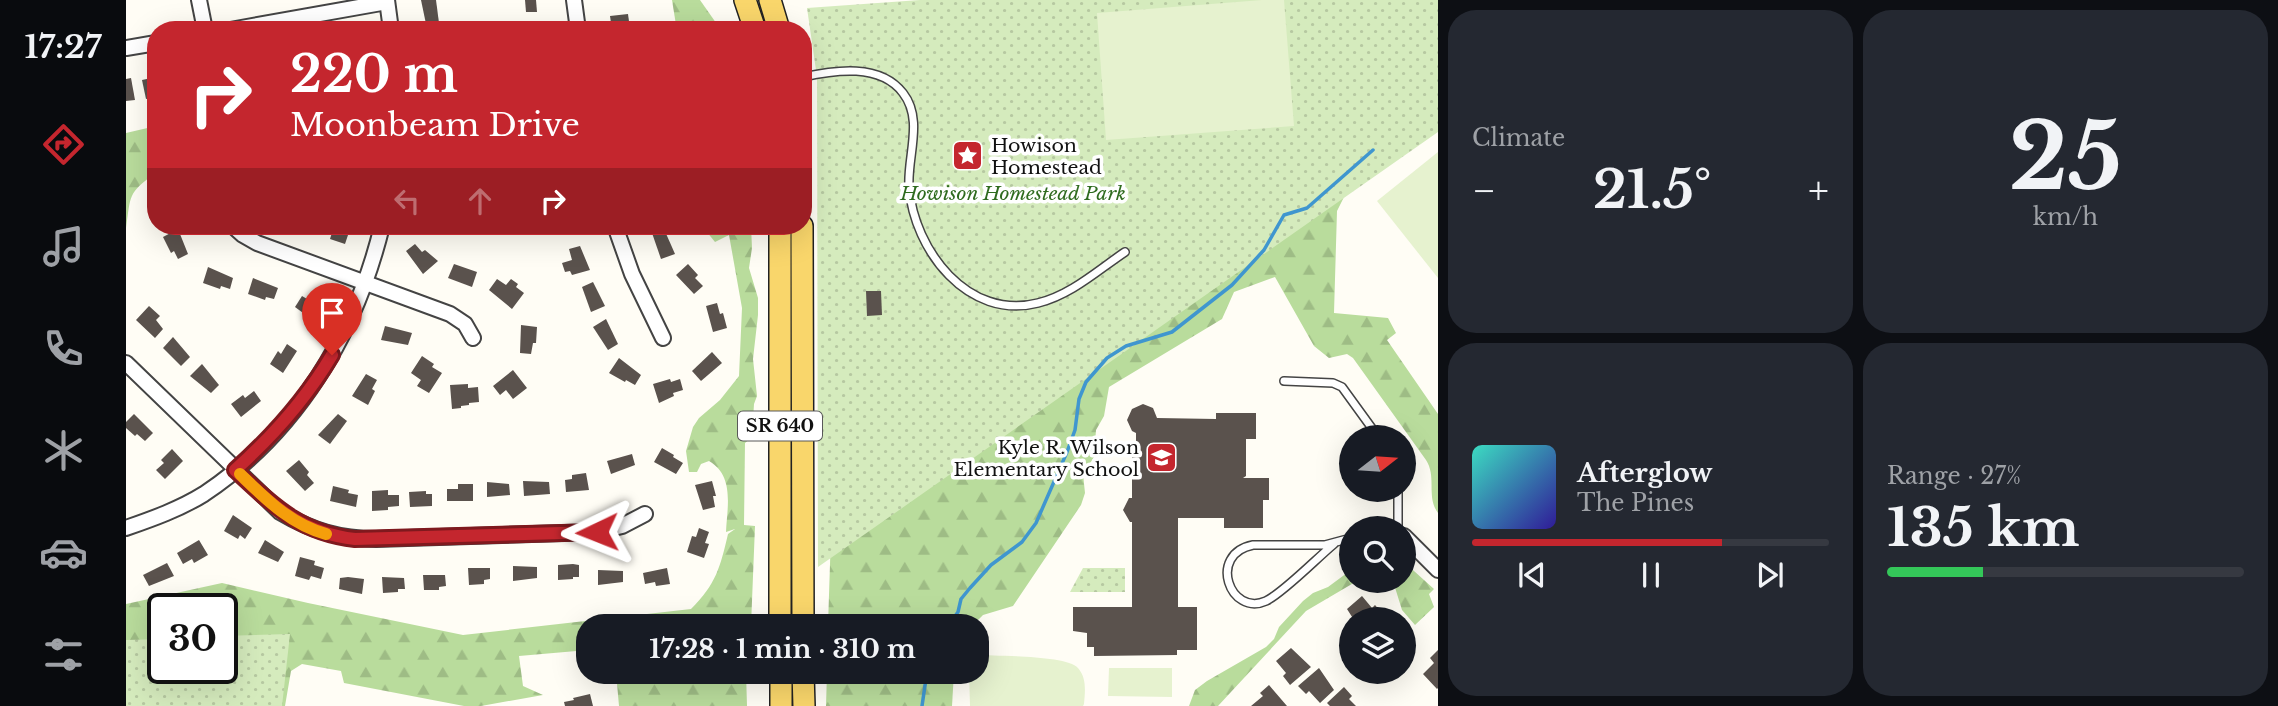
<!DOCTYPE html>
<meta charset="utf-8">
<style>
body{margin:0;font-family:"Libre Baskerville",serif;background:#242831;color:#f1f3f6;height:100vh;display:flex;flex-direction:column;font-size:26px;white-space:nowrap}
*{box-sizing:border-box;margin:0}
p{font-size:23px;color:#9ea1a6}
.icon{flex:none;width:38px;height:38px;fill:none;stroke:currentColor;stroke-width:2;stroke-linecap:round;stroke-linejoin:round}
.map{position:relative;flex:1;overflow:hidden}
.sheet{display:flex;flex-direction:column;gap:10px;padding:10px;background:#0d0f14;width:840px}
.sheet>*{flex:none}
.top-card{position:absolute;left:21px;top:21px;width:665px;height:214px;border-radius:28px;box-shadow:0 7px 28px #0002;background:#c4262e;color:#fff;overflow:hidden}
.needle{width:46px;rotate:73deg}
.tools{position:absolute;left:1213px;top:425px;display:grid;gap:14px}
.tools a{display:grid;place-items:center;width:77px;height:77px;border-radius:50%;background:#171b24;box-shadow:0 7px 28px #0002;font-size:35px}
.speed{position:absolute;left:21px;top:593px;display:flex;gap:14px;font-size:35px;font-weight:700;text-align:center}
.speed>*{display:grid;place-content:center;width:91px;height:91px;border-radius:50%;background:#171b24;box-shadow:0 7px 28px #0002;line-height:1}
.speed .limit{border:4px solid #111;border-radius:10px;background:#fff;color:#111}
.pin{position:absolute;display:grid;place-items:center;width:60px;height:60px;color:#fff;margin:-72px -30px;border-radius:50% 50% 50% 0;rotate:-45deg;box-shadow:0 0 7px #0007}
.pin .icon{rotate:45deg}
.me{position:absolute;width:77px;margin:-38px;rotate:268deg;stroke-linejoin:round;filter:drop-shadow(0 0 5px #0008)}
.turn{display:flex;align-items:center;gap:24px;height:147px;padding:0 28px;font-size:32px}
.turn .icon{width:91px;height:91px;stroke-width:2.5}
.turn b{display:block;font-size:49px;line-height:60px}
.lanes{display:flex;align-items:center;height:66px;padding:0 28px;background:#0003;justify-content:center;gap:35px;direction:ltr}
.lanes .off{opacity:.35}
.big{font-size:52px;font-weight:700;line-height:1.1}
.sheet .card{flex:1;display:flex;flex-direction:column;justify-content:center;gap:10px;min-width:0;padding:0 24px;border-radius:28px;background:#242831}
.sheet .dial{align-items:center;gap:0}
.dial b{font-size:91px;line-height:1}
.song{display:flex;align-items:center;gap:21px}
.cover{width:84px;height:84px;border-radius:10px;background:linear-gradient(135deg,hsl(170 70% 55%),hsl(250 70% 35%))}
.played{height:7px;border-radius:4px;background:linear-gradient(90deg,#c4262e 70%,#363941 70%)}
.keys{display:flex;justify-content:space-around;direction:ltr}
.heat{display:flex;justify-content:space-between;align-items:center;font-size:38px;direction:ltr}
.charge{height:10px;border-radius:5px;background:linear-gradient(90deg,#34c759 27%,#363941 0)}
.sheet .tiles{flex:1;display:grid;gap:10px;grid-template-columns:repeat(2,1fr)}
.trip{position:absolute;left:450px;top:614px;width:413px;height:70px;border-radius:28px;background:#171b24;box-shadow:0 7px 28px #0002;font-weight:700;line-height:70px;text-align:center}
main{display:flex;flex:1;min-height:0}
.dock{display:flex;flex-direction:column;width:126px;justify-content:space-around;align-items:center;background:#090b0e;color:#9ea1a6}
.dock .icon{width:49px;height:49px}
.dock .selected{color:#c4262e}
.dock b{font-size:32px;color:#f1f3f6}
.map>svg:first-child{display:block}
.forest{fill:url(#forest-firs);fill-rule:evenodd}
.park{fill:url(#park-dots)}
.pitch{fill:#e6f2cf}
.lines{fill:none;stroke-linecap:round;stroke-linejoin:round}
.stream{stroke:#3f96cf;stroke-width:3.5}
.building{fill:#5a524d}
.lane-casing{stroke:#444;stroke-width:10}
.street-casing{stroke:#444;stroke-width:18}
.primary-casing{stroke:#222;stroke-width:24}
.lane{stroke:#fff;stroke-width:7}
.street{stroke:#fff;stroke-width:14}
.primary{stroke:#f9d66b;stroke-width:21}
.route-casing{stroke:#7f191e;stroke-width:18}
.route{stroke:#c4262e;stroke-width:12}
.slow{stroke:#f59e0b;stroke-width:12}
.labels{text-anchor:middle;stroke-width:7;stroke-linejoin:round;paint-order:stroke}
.shield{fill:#fff;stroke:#585858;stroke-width:2}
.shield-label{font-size:18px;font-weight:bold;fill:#111}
.poi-label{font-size:19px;fill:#111;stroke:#fff;text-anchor:start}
.park-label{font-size:19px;font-style:italic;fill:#2f6b1f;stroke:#fff}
</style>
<main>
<nav class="dock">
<b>17:27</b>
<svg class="icon selected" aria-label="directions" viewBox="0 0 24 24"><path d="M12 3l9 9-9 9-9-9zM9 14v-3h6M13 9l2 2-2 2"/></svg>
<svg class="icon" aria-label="music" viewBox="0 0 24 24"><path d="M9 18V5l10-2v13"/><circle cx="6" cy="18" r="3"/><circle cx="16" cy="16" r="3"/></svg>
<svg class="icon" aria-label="phone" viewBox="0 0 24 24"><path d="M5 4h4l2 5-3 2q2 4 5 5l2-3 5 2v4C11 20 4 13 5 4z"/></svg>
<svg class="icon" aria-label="climate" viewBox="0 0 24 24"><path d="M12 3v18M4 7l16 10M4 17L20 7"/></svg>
<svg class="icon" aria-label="car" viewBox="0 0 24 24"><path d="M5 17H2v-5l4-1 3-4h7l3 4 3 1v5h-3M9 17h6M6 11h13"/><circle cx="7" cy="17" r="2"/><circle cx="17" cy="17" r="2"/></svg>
<svg class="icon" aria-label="filters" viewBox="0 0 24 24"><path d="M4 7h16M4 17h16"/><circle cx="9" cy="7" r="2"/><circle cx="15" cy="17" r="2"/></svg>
</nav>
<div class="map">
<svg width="1312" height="706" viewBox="0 0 1312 706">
<defs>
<pattern id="forest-firs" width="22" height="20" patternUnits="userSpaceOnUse" patternTransform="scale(1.75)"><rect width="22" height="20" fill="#b9dc9c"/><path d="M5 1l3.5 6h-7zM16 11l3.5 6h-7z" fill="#9ebc85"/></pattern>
<pattern id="park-dots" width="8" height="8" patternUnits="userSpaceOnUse" patternTransform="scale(1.75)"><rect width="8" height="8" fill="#d5ebbd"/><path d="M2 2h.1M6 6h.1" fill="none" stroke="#b6c8a1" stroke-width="1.8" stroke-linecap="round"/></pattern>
</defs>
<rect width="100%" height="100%" fill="#fffdf5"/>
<g class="forest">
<path d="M546 0H574L595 30H571L550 25Z"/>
<path d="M30 126V173C1 193 5 196 0 228V133Z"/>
<path d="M1218 197 1211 211 1208 313 1262 318 1270 333 1261 340 1312 414V513C1300 497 1311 477 1300 460L1227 358 1221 354 1203 358 1188 346 1149 277 1108 292 1096 319 983 387 978 416 970 430 968 457 957 474 959 493 955 505 887 606 857 615 846 626H702L710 379Z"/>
<path d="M576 226H625L626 248 623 268 632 298V315L627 359 631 396 628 404 626 437 619 443 618 525 629 526 625 626H462V650L393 656 397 686 417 695 355 706H338L218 683 215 671 176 664 165 671 159 706H0V604L96 583 182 603 337 635 565 609C590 584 594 568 602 534L609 529 600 532C601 508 609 476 583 461L575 464 571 472H563L560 451 567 427 573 418 594 400 613 376 616 308 603 235 589 242ZM37 609H96V668H37Z"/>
<path d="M1278 562 1308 589 1303 594 1308 607 1289 625 1276 610 1267 581H1278Z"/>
<path d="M1225 570V581H1231L1180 611 1092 706H1063L1069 690 1081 681 1140 647 1148 639 1153 627 1177 601 1187 593 1202 587Z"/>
<path d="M490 672H620L621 706H493Z"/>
<path d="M701 672H828L826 706H700Z"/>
</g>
<g class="park">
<path d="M794 0H1312V132L692 567 691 77 681 8Z"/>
<path d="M957 568H999V592H944Z"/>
<path d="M164 634 156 706H0V640L37 639V668H96V636Z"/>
</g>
<g class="pitch">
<path d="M1136 0H1158L1168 126 980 140 971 13Z"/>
<path d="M1312 152V278L1251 201Z"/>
<path d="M851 655C870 656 941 655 952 668 961 678 959 692 958 704L957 706H844L843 672H850Z"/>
<path d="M983 668H1046V697L982 696Z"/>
</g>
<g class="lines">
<g class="stream">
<path d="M822 626 832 612 835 599 844 588 865 565 896 542 910 523 941 452 949 430 953 399 960 382 981 358 1000 346 1046 332 1106 285 1138 250 1158 215 1181 208 1247 150"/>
<path d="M796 706 801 672"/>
</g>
</g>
<g class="building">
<path d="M295 0H310L313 23 300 24Z"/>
<path d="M399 0H410L411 12H400Z"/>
<path d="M502 14 504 29 486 30 484 16Z"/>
<path d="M30 77V97L20 99 16 80Z"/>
<path d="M5 78 9 100 0 101V79Z"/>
<path d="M208 226H225L219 244 204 239Z"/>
<path d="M52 229 62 254 52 259 48 251 45 253 37 237Z"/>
<path d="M538 229 549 254 535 259 526 233Z"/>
<path d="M289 244 296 252 299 250 312 261 297 274 280 251Z"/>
<path d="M454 246 464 270 446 275 444 271 439 272 436 263 446 260 443 249Z"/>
<path d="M328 264 351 272 346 287 322 278Z"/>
<path d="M562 264 572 275 569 278 577 286 568 294 550 275Z"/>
<path d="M82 267 107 278 104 289 95 286 94 289 77 283Z"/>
<path d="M127 278 152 288 148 299 140 297 139 300 122 294Z"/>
<path d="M371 279 380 285 385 279 392 284 390 287 398 293 386 309 363 290Z"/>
<path d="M467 282 479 306 465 312 456 287Z"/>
<path d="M740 291H755L756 315 741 316Z"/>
<path d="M176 296 196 308 188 321 169 307Z"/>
<path d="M591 303 594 314 597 313 601 328 587 332 580 306Z"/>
<path d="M23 306 34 316 30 320 37 329 29 338 10 320Z"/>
<path d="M480 319 492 344 482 350 467 327Z"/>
<path d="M395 325 411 327 410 343H407L405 354 394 353Z"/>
<path d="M259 326 286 333 282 345 255 340Z"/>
<path d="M47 337 64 357 55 366 37 348Z"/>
<path d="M161 344 171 351 157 373 144 364 152 351 155 354Z"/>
<path d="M586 352 596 363 575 381 566 371Z"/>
<path d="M296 356 308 364 306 367 316 373 303 393 291 386 295 380 285 373Z"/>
<path d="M493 358 515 375 509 385 500 380 499 382 483 373Z"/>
<path d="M76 364 93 385 85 393 64 376Z"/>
<path d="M387 370 401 388 387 399 380 390 374 395 367 386Z"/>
<path d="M240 374 251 380 246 389 249 391 242 405 226 396Z"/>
<path d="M544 379 545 382 554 379 557 390 547 393 548 396 533 403 527 384Z"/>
<path d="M342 384V388L352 387 353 402 343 403V405L335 406V408L326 409 324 385Z"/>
<path d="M128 391 135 401 115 417 105 404 117 395 119 398Z"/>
<path d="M1017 404 1027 408 1031 418 1090 419V413H1130V439H1120V476L1117 478H1143V500H1137V528H1098V518H1052V607H1071V650H1051V655L968 656V647H961V633L947 631V607H1006V522H1004L997 510 1003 498H1006V450H1010V433L1006 431 1001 420 1006 409Z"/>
<path d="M8 414 27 433 19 441 11 434 9 436 0 428V422Z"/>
<path d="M212 414 221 421 204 444 192 435Z"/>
<path d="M536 448 548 455 547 457 557 463 550 474 528 462Z"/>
<path d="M46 449 57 461 39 479 30 470 38 463 35 460Z"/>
<path d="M506 454 509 465 485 474 481 461Z"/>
<path d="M173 460 183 472 181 475 188 483 179 491 160 471Z"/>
<path d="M460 473 463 490 440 492 439 480 446 479V475Z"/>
<path d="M397 481 423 482 424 494 398 496Z"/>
<path d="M586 481 590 496H587L589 507 577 510 569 485Z"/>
<path d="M361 482 383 484 384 495 361 497Z"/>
<path d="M332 484H347V501H321V489H332Z"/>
<path d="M207 486 223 490 222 493 232 495 230 507 204 501Z"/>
<path d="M262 490V495H273V506L262 507V510L246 511V491Z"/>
<path d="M300 491V494H306V506L284 507 283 492Z"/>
<path d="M107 515 126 528 119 539 114 535 112 539 98 531Z"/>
<path d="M573 528 583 532 579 543 583 544 578 558 561 552 566 536 570 537Z"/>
<path d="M73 540 82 555 68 563 66 559 57 564 51 553Z"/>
<path d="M139 540 158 552 152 562 132 553Z"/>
<path d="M174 557 189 561 188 565 198 568 195 579 185 576 183 580 169 576Z"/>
<path d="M41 563 48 576 23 586 17 575Z"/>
<path d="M447 564 453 565V577H447V579L432 580V565Z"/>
<path d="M387 566 411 567V578L387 581Z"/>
<path d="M342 568H364V579L358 580V584L343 585Z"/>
<path d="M541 568 544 584 530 586 529 582 519 584 517 573Z"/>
<path d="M472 570 497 571V582L472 585Z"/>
<path d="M297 575H319L320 586 313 587V590H298Z"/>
<path d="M222 577 238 579 236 594 213 589 214 578Z"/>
<path d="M256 577 278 578 279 589H272V592L257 593Z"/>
<path d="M1236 596 1246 608 1249 605 1257 614 1250 620H1228L1221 609Z"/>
<path d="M1165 648 1185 667 1164 685 1157 676 1160 673 1150 661Z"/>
<path d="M1312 650V688L1311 689 1297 674 1308 663 1304 658Z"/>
<path d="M1193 668 1208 690 1194 703 1183 691 1180 694 1172 686Z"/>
<path d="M1143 685 1161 706H1125L1137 696 1134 693Z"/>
<path d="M1218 687 1226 696 1223 699 1230 706H1204L1201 703Z"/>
<path d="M464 694 467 706H439L438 702 448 700 447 698Z"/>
</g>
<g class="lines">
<defs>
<g id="lane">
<path d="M677 77C709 70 754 63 777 93 798 120 781 156 783 187 788 250 842 321 912 303 945 295 972 270 999 252"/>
<path d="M1158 381 1207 383 1216 387 1253 438"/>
<path d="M1272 528V490"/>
<path d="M1208 544C1191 558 1157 593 1140 601 1104 617 1081 554 1127 545H1199L1225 538"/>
</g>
<g id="street">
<path d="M73 0 79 30"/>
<path d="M261 0 265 30"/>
<path d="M448 0 452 30"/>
<path d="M104 30 261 2"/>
<path d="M0 48 30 43"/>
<path d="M107 226 117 235 131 243 324 314 339 324 347 338"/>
<path d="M489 226 506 274 537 338"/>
<path d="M0 363 154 512C186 531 214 539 250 539L471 532 496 526 519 514"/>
<path d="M0 528C26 519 54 509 78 494 171 432 230 333 256 226"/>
<path d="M1278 536 1312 570"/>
</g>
<g id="primary">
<path d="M619 0 629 30"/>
<path d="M644 0 653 30"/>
<path d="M654 226V626"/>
<path d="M676 226 677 626"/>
<path d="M655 672V706"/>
<path d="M677 672 678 706"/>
</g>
</defs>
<use href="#lane" class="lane-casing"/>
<use href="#street" class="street-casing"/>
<use href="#primary" class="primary-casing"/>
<use href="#lane" class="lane"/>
<use href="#street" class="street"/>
<use href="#primary" class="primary"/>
</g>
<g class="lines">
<defs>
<path id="route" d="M206 355C180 399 147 436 109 470 148 506 174 533 229 539L471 532"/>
</defs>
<use href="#route" class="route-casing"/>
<use href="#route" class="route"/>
<path class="slow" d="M114 474C140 499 164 524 200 534"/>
</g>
<defs>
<symbol id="sight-square" viewBox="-11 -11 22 22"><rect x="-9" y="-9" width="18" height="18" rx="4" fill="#c4262e" stroke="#fff"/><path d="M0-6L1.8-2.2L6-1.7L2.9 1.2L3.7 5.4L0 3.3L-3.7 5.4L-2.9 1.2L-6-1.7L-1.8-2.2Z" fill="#fff"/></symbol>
<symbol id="school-square" viewBox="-11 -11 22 22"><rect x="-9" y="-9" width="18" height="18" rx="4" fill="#c4262e" stroke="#fff"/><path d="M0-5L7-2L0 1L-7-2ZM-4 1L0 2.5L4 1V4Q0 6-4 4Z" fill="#fff"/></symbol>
</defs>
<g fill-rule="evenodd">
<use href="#sight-square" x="824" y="138" width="35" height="35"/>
<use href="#school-square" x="1018" y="440" width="35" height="35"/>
</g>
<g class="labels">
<rect class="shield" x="612" y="411.5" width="84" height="29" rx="5"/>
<g class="shield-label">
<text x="654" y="432">SR 640</text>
</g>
<g class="poi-label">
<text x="865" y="152">Howison<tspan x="865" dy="22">Homestead</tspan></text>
<text x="1013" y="454" text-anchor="end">Kyle R. Wilson<tspan x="1013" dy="22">Elementary School</tspan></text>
</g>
<g class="park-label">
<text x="887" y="200">Howison Homestead Park</text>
</g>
</g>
</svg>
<div class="tools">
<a><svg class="needle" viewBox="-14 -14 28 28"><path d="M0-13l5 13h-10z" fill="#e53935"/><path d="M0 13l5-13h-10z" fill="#9ea1a6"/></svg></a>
<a><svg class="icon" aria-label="search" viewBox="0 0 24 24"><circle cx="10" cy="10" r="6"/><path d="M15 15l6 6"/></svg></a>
<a><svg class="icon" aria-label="layers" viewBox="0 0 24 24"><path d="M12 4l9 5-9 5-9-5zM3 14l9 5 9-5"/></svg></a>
</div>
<div class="speed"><div class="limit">30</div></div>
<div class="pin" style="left:206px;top:355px;background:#d93025"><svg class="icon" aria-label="arrive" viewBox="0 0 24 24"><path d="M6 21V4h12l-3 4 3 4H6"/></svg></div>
<svg class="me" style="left:471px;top:532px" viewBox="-20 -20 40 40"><path d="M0-17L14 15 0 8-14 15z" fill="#c4262e" stroke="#fff" stroke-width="4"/></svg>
<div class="trip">17:28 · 1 min · 310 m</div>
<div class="top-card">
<div class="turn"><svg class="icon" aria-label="right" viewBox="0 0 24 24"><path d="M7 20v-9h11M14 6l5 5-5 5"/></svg><div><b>220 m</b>Moonbeam Drive</div></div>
<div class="lanes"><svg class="icon off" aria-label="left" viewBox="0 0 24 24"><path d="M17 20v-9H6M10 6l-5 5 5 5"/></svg><svg class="icon off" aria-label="ahead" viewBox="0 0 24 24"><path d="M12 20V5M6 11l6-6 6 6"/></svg><svg class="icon" aria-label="right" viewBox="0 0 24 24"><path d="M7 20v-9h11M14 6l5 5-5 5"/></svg></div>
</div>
</div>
<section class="sheet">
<div class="tiles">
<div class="card"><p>Climate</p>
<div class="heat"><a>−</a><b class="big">21.5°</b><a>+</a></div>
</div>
<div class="card dial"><b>25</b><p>km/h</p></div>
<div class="card">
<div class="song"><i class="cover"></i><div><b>Afterglow</b><p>The Pines</p></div></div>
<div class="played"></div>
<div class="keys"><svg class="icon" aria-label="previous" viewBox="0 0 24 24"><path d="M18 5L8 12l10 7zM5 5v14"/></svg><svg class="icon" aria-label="pause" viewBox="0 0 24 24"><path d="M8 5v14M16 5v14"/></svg><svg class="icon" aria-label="next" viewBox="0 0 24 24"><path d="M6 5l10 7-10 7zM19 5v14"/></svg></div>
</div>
<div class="card"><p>Range · 27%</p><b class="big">135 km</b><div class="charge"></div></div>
</div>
</section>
</main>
